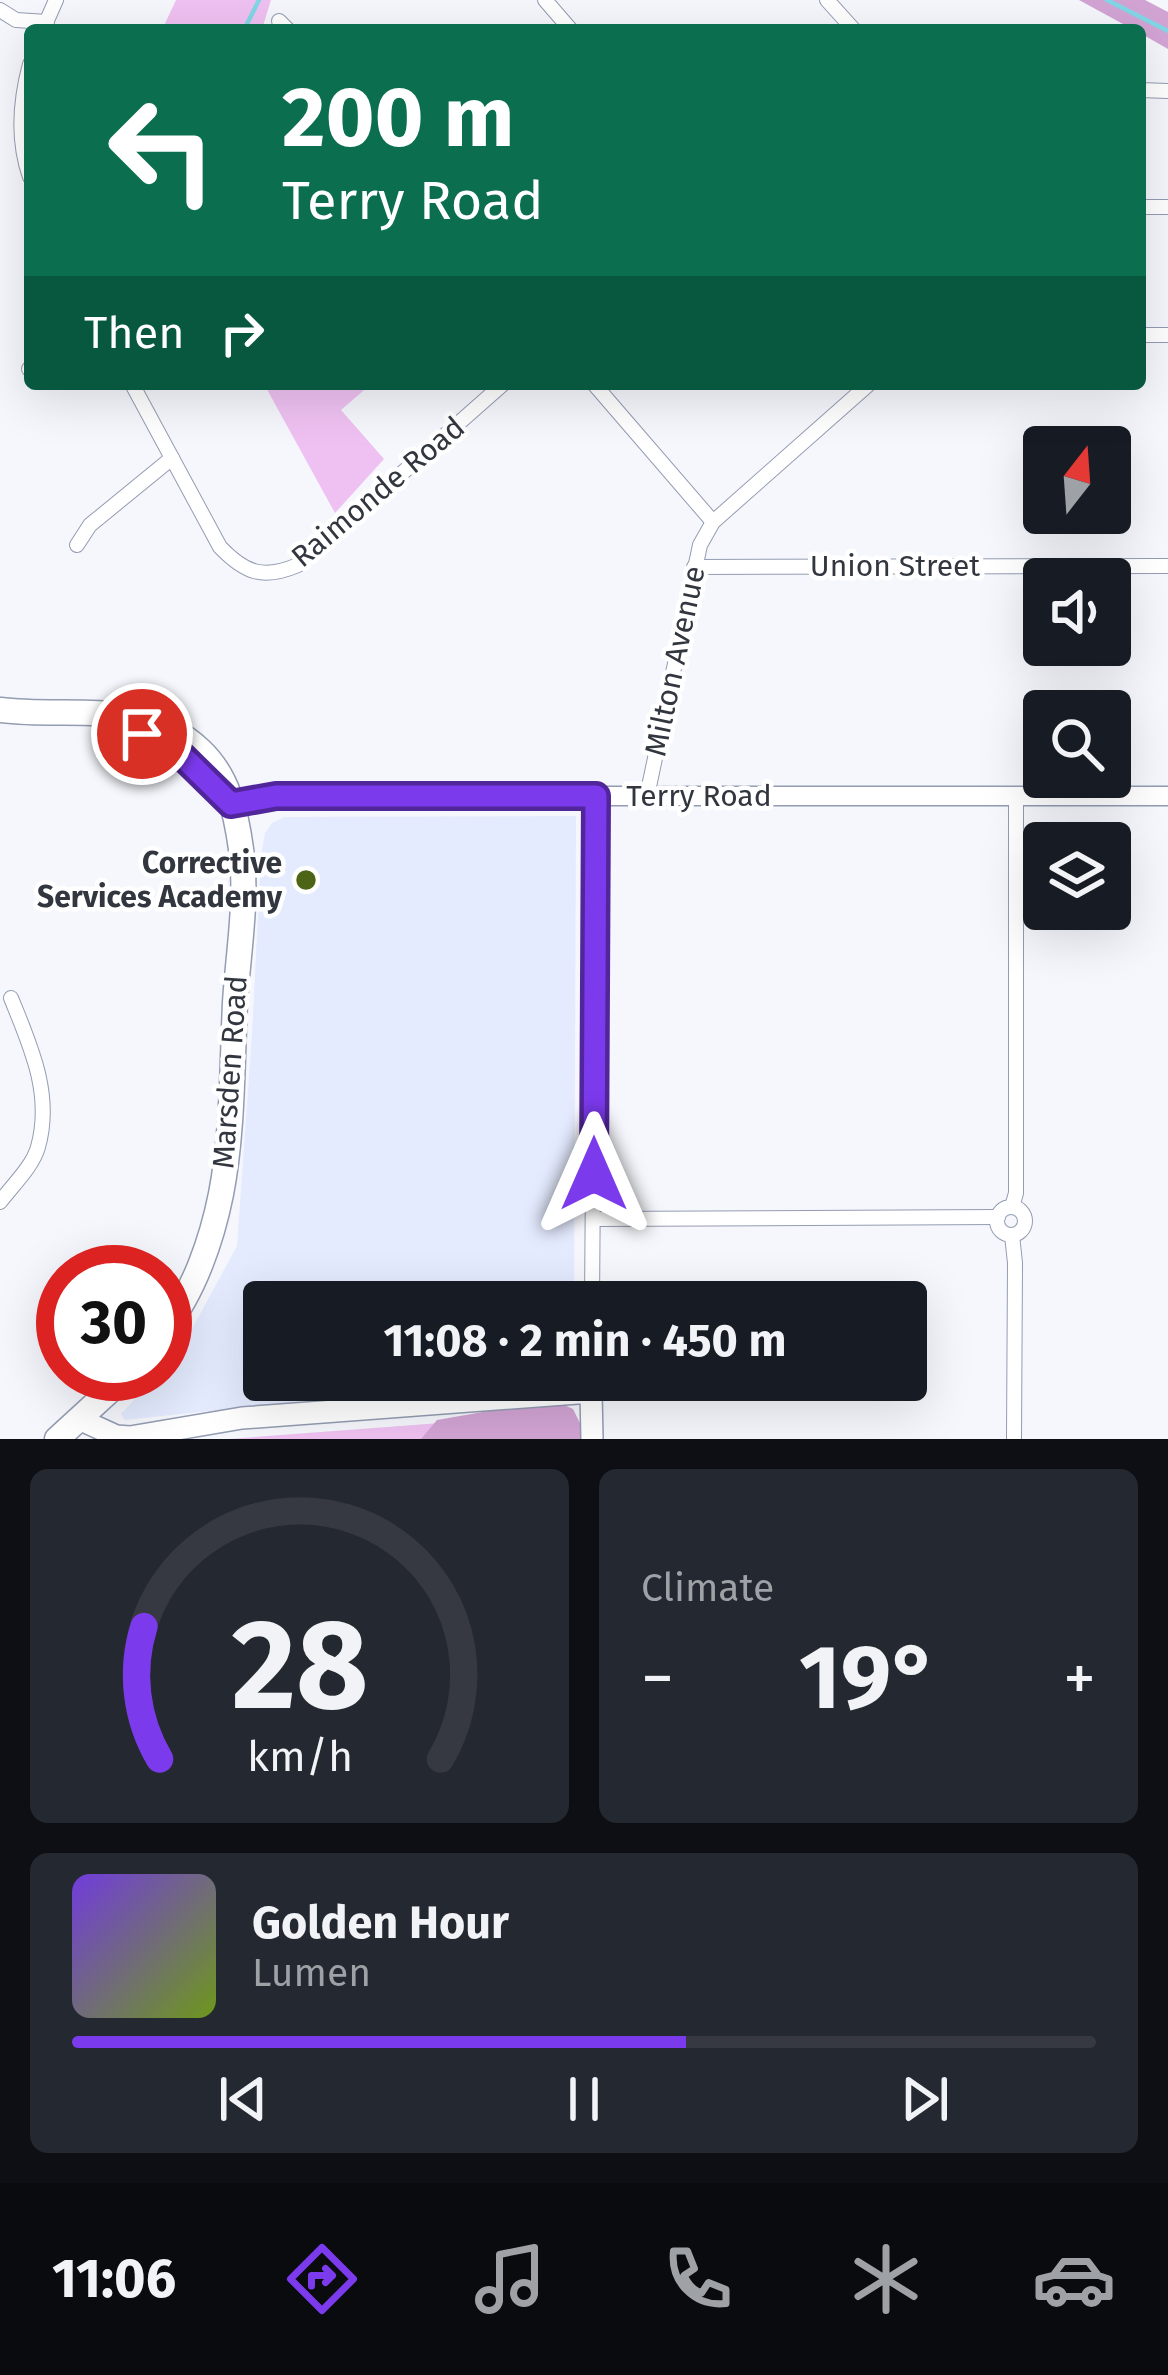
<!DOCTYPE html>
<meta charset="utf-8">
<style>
body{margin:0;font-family:"Fira Sans",sans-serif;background:#242831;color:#f1f3f6;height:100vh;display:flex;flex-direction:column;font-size:45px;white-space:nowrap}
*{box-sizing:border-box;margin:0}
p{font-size:39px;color:#9ea1a6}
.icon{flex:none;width:66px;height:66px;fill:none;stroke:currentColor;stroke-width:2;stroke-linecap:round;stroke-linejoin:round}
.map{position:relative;height:1439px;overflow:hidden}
.details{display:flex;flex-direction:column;gap:30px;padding:30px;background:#0d0f14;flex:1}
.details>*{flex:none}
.banner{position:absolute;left:24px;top:24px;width:1122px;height:366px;border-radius:12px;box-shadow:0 12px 48px #0002;background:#0b6e4f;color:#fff;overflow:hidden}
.needle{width:78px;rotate:17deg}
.controls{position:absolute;left:1023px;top:426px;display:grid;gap:24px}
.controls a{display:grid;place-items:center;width:108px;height:108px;border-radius:12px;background:#171b24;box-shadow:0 12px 48px #0002;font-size:60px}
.speed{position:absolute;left:36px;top:1245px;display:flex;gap:24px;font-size:60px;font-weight:700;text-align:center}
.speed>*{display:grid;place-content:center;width:156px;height:156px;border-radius:50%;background:#171b24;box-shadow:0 12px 48px #0002;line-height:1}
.speed .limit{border:18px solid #d22;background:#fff;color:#111}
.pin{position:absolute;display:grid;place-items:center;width:102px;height:102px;color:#fff;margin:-51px;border:6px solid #fff;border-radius:50%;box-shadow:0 3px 12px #0007}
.me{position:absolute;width:132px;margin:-66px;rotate:0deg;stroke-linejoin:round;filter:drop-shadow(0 0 9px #0008)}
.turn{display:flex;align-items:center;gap:42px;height:252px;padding:0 60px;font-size:54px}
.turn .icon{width:156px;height:156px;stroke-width:2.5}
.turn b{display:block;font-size:84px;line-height:102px}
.then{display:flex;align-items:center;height:114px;padding:0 60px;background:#0003;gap:24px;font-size:45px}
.big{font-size:90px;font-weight:700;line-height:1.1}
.details .tile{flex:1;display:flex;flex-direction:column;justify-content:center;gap:18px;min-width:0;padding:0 42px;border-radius:18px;background:#242831}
.details .dial{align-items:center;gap:0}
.dial svg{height:312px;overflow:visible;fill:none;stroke:#363941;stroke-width:7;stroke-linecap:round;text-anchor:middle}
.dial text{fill:#f1f3f6;stroke:none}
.song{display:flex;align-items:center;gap:36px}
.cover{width:144px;height:144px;border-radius:18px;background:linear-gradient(135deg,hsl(260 70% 55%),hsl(80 70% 35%))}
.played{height:12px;border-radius:6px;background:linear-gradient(90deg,#7c3aed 60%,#363941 60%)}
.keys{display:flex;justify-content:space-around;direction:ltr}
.heat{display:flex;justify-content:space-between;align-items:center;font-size:66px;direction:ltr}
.details .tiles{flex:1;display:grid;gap:30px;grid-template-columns:1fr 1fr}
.tile:last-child{grid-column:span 2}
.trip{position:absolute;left:243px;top:1281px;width:684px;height:120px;border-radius:12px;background:#171b24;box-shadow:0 12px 48px #0002;font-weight:700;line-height:120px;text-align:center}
.menu{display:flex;height:192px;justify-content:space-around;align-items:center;background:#090b0e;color:#9ea1a6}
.menu .icon{width:84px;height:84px}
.menu .selected{color:#7c3aed}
.menu b{font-size:54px;color:#f1f3f6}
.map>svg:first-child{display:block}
.built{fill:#e4ebfe}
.green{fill:#efc1f2}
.forest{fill:#d2a4d4}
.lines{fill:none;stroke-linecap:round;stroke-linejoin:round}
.stream{stroke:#82d6e6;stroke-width:4.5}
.street-casing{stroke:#939cb2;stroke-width:16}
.secondary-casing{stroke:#939cb2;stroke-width:21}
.primary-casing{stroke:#939cb2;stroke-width:24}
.highway-casing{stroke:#939cb2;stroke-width:27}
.street{stroke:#fff;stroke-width:14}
.secondary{stroke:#fff;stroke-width:18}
.primary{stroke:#fff;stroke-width:21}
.highway{stroke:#fff;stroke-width:24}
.route-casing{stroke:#51269a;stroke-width:30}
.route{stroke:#7c3aed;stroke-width:21}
.poi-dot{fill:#4b6415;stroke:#fff;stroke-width:4.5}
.labels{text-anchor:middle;stroke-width:9;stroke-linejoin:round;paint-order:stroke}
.street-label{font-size:30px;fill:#32363f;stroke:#fff}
.poi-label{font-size:30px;font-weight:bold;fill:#32363f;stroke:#fff;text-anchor:end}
</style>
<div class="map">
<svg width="1168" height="1439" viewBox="0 0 1168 1439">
<rect width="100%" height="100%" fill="#f5f7fc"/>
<path class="built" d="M576 816 574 1302H264V1380H501L125 1420 121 1414 158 1374H165V1367L181 1349 237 1246 252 1034 261 856 265 833 272 823 284 817Z"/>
<g class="green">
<path d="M176 0H271L263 26 266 30H162Z"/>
<path d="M264 384H371L341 410 384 459 335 513Z"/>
<path d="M574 1413V1439H229Z"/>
</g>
<g class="forest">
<path d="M1079 0H1145L1168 12V49L1140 33V30H1134Z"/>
<path d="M534 1403 562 1404 573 1409 580 1423 581 1439H421L437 1420Z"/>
</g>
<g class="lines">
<g class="stream">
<path d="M1107 0 1168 31"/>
<path d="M244 30 259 0"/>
</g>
<defs>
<g id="street">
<path d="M545 0 571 30"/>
<path d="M827 0 854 30"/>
<path d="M0 10 16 20 47 22"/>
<path d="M279 21 288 30"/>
<path d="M45 25 56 0"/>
<path d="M30 64C20 101 17 140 30 177"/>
<path d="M1140 90 1168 91"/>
<path d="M1140 207H1168"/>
<path d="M1140 335H1168"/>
<path d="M29 369H30"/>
<path d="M132 384 220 547C245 573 263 580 298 565L503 384"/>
<path d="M594 384 713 522"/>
<path d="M77 545 90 525 172 458"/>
<path d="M694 567 1168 566"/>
<path d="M647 796 700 545 713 522 869 384"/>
<path d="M0 1202C12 1186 33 1166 38 1147 53 1094 30 1045 11 998"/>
<path d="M1012 1207 1016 1193V797"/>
<circle cx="1011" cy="1221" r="14"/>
<path d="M594 1219 998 1217"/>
<path d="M1012 1235 1015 1263 1014 1439"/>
<path d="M592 1302 596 796"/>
</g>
<path id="secondary" d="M231 804 276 796H1168"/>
<path id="primary" d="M79 1419 116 1436 130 1437 242 1418 591 1392 592 1439"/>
<g id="highway">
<path d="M0 710C69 719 144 697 200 750 228 776 236 812 241 849 248 899 238 953 235 1003 232 1066 233 1132 221 1194 212 1239 194 1292 165 1328"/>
<path d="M57 1439 128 1374"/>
</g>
</defs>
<use href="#street" class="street-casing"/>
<use href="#secondary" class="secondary-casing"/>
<use href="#primary" class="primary-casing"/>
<use href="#highway" class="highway-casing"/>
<use href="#street" class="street"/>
<use href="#secondary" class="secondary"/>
<use href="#primary" class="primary"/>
<use href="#highway" class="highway"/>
</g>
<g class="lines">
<defs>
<path id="route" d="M142 734 180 754 231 804 276 796H596L594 1174"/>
</defs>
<use href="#route" class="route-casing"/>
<use href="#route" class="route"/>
</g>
<circle class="poi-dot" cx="306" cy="880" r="12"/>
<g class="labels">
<g class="street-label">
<text transform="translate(378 492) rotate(-40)" y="10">Raimonde Road</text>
<text x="895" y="576">Union Street</text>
<text transform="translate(675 661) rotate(-78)" y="10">Milton Avenue</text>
<text x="699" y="806">Terry Road</text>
<text transform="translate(230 1072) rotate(-86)" y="10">Marsden Road</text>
</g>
<g class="poi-label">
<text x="282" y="873">Corrective<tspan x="282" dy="34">Services Academy</tspan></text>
</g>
</g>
</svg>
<div class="controls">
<a><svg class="needle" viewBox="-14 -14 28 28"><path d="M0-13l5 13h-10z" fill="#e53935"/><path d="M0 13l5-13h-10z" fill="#9ea1a6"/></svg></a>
<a><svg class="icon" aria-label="sound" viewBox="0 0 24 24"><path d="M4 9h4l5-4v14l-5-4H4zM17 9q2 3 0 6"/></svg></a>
<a><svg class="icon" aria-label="search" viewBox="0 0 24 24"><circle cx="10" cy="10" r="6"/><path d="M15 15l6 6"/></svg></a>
<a><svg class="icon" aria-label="layers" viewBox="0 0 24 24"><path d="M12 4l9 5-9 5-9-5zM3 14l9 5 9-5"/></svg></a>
</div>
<div class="speed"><div class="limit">30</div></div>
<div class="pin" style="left:142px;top:734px;background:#d93025"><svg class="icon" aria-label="arrive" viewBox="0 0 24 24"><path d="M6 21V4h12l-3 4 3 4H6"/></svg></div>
<svg class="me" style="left:594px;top:1174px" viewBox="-20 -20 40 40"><path d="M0-17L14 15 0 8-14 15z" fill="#7c3aed" stroke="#fff" stroke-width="4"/></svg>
<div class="trip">11:08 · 2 min · 450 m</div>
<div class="banner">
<div class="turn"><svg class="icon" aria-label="left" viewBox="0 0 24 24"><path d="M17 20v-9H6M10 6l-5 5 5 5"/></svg><div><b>200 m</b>Terry Road</div></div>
<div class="then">Then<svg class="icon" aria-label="right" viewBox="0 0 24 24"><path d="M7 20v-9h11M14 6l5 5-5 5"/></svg></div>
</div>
</div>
<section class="details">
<div class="tiles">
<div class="tile dial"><svg viewBox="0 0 100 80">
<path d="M14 69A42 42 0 1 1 86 69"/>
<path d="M14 69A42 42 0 0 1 10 35" stroke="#7c3aed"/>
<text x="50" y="56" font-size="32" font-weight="700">28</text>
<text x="50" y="72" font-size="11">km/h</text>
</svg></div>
<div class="tile"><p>Climate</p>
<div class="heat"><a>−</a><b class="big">19°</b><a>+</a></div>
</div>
<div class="tile">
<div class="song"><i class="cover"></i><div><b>Golden Hour</b><p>Lumen</p></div></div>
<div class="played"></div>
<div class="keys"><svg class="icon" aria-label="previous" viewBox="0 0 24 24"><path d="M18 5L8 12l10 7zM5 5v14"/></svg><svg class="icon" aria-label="pause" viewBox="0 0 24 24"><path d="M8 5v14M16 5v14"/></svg><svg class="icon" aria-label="next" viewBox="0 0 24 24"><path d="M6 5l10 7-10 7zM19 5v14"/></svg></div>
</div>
</div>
</section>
<nav class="menu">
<b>11:06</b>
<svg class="icon selected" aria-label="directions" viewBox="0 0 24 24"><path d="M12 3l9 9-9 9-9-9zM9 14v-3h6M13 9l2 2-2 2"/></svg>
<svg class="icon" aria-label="music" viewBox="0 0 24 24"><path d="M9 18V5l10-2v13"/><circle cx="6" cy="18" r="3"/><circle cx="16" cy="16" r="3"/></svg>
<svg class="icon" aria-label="phone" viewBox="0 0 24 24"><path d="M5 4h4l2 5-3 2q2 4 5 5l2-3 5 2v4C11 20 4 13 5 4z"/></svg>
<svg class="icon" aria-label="climate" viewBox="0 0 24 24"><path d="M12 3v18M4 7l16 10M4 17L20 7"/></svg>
<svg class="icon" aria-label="car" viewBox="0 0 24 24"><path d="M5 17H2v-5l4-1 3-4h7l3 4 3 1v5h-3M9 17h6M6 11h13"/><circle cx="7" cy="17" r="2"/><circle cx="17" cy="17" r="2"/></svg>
</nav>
